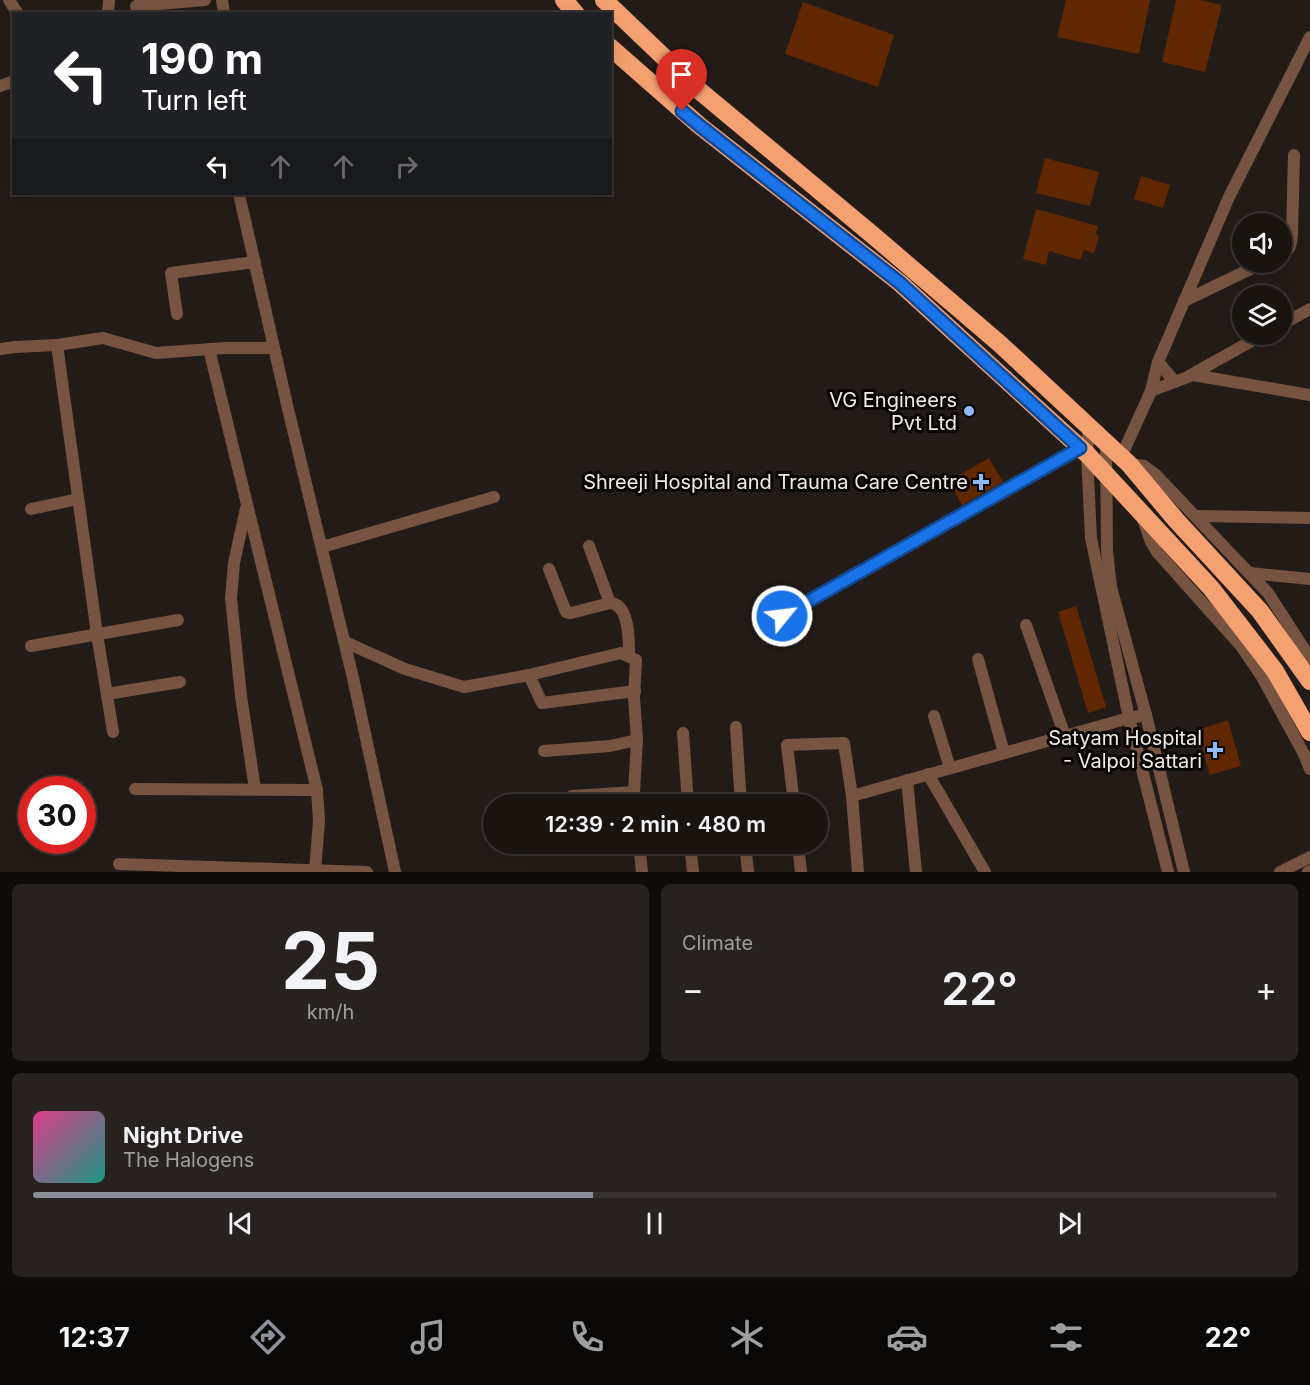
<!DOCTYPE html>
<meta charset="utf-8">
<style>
body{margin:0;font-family:Inter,sans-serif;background:#27211f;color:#f1f3f6;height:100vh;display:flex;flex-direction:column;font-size:22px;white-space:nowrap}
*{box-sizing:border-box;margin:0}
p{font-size:20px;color:#9f9e9f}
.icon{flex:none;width:33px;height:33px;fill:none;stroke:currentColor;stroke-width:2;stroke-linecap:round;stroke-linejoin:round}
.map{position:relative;height:872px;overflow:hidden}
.details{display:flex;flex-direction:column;gap:12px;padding:12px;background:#0e0b09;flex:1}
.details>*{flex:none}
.top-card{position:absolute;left:12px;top:12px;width:600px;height:183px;border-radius:0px;box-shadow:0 6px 24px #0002,0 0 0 2px #383331;background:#202124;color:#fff;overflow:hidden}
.controls{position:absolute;left:1232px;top:213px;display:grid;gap:12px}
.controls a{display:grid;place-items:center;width:60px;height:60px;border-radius:50%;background:#1a1411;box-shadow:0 6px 24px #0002,0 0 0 2px #383331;font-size:30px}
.speed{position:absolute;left:18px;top:776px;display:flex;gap:12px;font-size:30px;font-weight:700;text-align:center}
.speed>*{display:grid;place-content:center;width:78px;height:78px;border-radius:50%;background:#1a1411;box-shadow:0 6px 24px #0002,0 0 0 2px #383331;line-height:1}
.speed .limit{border:9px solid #d22;background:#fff;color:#111}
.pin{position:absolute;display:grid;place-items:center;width:51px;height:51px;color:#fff;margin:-62px -26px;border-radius:50% 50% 50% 0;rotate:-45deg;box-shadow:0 0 6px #0007}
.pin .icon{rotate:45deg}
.me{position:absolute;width:66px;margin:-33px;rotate:61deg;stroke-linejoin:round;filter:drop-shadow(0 0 4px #0008)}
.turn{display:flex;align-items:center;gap:21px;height:126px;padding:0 30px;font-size:27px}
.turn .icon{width:78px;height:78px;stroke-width:2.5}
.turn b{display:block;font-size:42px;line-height:51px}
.lanes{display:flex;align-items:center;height:57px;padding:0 30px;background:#0003;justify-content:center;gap:30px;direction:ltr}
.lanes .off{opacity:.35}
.big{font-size:45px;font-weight:600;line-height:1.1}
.details .card{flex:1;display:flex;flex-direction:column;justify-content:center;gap:9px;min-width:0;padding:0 21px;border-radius:9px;background:#27211f}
.details .dial{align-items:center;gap:0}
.dial b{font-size:78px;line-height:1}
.song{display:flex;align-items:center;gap:18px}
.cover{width:72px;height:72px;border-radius:9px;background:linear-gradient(135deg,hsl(330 70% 55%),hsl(170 70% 35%))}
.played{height:6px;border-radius:3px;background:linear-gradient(90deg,#8c9099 45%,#383331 45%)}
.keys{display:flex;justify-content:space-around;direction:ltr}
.heat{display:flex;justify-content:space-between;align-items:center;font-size:33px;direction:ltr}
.details .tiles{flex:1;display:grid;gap:12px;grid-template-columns:1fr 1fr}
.card:last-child{grid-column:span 2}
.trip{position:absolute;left:483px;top:794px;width:345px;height:60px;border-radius:30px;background:#1a1411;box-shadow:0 6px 24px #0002,0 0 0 2px #383331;font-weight:600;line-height:60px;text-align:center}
.dock{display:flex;height:96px;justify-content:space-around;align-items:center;background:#0a0807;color:#9f9e9f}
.dock .icon{width:42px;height:42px}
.dock .active{color:#8c9099}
.dock b{font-size:27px;color:#f1f3f6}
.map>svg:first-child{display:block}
.building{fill:#602700}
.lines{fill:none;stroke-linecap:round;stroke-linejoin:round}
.minor{stroke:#765441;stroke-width:12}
.highway{stroke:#f5a070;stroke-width:18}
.route-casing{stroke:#114b97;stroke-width:15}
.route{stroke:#1a73e8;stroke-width:10}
.poi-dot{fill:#8eb9fc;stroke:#090705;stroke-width:2}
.labels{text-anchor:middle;stroke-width:6;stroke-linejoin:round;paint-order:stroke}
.poi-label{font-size:20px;fill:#f1ece9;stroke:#090705;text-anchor:end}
</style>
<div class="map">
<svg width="1310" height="872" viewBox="0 0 1310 872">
<rect width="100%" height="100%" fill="#231b17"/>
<g class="building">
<path d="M1066 0H1150L1139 54 1057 37Z"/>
<path d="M1176 0H1200L1222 5 1205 72 1162 62Z"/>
<path d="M803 2 894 35 878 87 785 54Z"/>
<path d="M1045 158 1099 172 1090 206 1036 193Z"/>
<path d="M1141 176 1170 185 1163 208 1134 199Z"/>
<path d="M1036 209 1098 226 1096 234 1099 236 1094 253 1084 250 1080 260 1049 251 1046 265 1023 259Z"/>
<path d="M989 458 1003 482 962 505 949 481Z"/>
<path d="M1076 606 1106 707 1088 713 1058 612Z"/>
<path d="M1228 720 1241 766 1210 775 1197 730Z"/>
</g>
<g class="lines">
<g class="minor">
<path d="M9 0 18 14"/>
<path d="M222 0 224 14"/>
<path d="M136 6 205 0"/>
<path d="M108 14 109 0"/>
<path d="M0 86 14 81"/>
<path d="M239 194 288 409 353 678 395 872"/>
<path d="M1281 255C1291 250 1291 244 1292 234L1294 155"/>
<path d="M1184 301 1265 262"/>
<path d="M177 314 171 273 255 262"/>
<path d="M1281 325 1310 309"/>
<path d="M0 349 15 347 57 345"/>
<path d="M209 349 317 790 319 821 315 871"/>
<path d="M1158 362 1175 382"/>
<path d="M1189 376 1264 334"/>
<path d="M1151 391 1193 375 1310 395"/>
<path d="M1089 426 1087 454 1091 538 1129 718 1168 872"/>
<path d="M1106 443 1107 551 1111 587 1146 715 1184 872"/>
<path d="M1121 457 1151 391 1158 362 1229 197 1310 37"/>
<path d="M1129 464 1144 466 1155 474 1268 593 1310 658"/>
<path d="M246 508 234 563 231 598 241 696 255 789"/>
<path d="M31 509 78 499"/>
<path d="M1197 516 1310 518"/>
<path d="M1143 519 1151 542 1157 552 1241 646 1262 677 1304 754 1310 769"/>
<path d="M589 546 610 603"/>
<path d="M322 547 494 497"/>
<path d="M549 569 566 612 571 613 610 603C630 604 629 641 629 656"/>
<path d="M1250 573 1310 579"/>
<path d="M782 616 1080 448"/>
<path d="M1026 625 1065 736"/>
<path d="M345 642 405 669 464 687 529 675 621 653 636 660 634 698 637 740 634 792 636 804"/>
<path d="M31 646 178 620"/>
<path d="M978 659 1004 753"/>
<path d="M529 675 542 703 635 691"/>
<path d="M107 694 180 682"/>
<path d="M934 716 950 768"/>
<path d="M736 727 741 804"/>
<path d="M113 732 97 634 57 345 103 338 156 353 225 348H274"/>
<path d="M683 733 688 804"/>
<path d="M544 751 610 746 637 740"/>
<path d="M928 774 985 872"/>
<path d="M907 780 916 872"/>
<path d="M135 789 317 790"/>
<path d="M572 796 634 792"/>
<path d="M852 796 858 872"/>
<path d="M794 804 787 745 844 743 852 796 1129 718 1146 715"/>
<path d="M639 843 642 872"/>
<path d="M690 843 693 872"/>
<path d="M745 843 748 872"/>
<path d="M798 843 801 872"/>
<path d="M119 864 367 872"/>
<path d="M1280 872 1310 857"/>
<path d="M1308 872 1310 871"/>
</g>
<g class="highway">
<path d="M564 0 576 14"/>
<path d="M604 0 695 87 875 237 1000 344 1129 464 1176 520 1260 611 1310 681"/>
<path d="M610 47 700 126 900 283 1087 454 1211 588 1275 671 1310 732"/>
</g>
</g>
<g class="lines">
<defs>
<path id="route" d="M682 111 700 126 900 283 1080 448 782 616"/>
</defs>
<use href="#route" class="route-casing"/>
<use href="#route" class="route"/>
</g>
<g class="poi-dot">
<circle cx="969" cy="411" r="6"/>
<path d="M978 473h6v6h6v6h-6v6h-6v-6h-6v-6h6z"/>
<path d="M1212 741h6v6h6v6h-6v6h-6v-6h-6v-6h6z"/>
</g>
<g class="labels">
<g class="poi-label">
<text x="957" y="407">VG Engineers<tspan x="957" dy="23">Pvt Ltd</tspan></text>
<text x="968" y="489">Shreeji Hospital and Trauma Care Centre</text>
<text x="1202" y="745">Satyam Hospital<tspan x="1202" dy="23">- Valpoi Sattari</tspan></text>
</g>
</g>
</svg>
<div class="controls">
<a><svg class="icon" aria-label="sound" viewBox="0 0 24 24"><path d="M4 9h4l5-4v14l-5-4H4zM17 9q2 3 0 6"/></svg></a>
<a><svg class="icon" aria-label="layers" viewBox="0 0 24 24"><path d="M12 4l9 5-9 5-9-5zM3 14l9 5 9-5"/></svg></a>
</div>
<div class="speed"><div class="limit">30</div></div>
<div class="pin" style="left:682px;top:111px;background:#d93025"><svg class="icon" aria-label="arrive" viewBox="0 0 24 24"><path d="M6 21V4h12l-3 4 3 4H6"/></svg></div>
<svg class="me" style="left:782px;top:616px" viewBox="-20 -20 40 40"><circle r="17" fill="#1a73e8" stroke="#fff" stroke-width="3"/><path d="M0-11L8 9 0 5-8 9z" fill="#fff"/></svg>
<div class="trip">12:39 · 2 min · 480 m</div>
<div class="top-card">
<div class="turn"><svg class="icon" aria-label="left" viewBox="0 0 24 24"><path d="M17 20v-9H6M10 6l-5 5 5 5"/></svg><div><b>190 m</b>Turn left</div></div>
<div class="lanes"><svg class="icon" aria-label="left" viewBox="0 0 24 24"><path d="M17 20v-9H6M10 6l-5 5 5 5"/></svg><svg class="icon off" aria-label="ahead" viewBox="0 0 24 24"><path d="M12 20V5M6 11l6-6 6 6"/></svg><svg class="icon off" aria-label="ahead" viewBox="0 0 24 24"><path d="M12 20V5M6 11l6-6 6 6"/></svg><svg class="icon off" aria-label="right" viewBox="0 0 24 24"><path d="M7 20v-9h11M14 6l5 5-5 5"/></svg></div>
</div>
</div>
<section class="details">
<div class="tiles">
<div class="card dial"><b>25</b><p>km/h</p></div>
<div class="card"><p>Climate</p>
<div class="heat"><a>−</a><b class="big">22°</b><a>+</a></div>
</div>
<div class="card">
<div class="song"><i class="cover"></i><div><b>Night Drive</b><p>The Halogens</p></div></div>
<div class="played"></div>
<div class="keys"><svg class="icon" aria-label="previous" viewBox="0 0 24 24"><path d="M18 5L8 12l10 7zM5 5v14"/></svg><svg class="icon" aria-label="pause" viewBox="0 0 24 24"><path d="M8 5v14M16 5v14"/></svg><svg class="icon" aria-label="next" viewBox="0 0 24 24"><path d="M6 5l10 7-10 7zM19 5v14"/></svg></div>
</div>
</div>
</section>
<nav class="dock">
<b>12:37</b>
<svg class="icon active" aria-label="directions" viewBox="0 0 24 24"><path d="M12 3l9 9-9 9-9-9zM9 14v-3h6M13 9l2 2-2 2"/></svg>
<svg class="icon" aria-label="music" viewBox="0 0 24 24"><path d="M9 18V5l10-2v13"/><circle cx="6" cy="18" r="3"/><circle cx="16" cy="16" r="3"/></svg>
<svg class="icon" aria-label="phone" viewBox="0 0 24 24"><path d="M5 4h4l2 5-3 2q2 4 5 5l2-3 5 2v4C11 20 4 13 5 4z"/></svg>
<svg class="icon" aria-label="climate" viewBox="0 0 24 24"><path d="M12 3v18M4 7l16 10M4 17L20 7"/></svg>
<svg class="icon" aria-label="car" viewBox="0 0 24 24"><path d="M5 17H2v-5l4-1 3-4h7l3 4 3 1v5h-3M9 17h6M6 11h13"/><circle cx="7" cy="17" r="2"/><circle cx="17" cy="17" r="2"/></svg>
<svg class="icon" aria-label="filters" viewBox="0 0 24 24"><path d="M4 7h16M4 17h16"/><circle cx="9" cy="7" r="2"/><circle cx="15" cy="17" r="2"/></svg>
<b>22°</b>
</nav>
